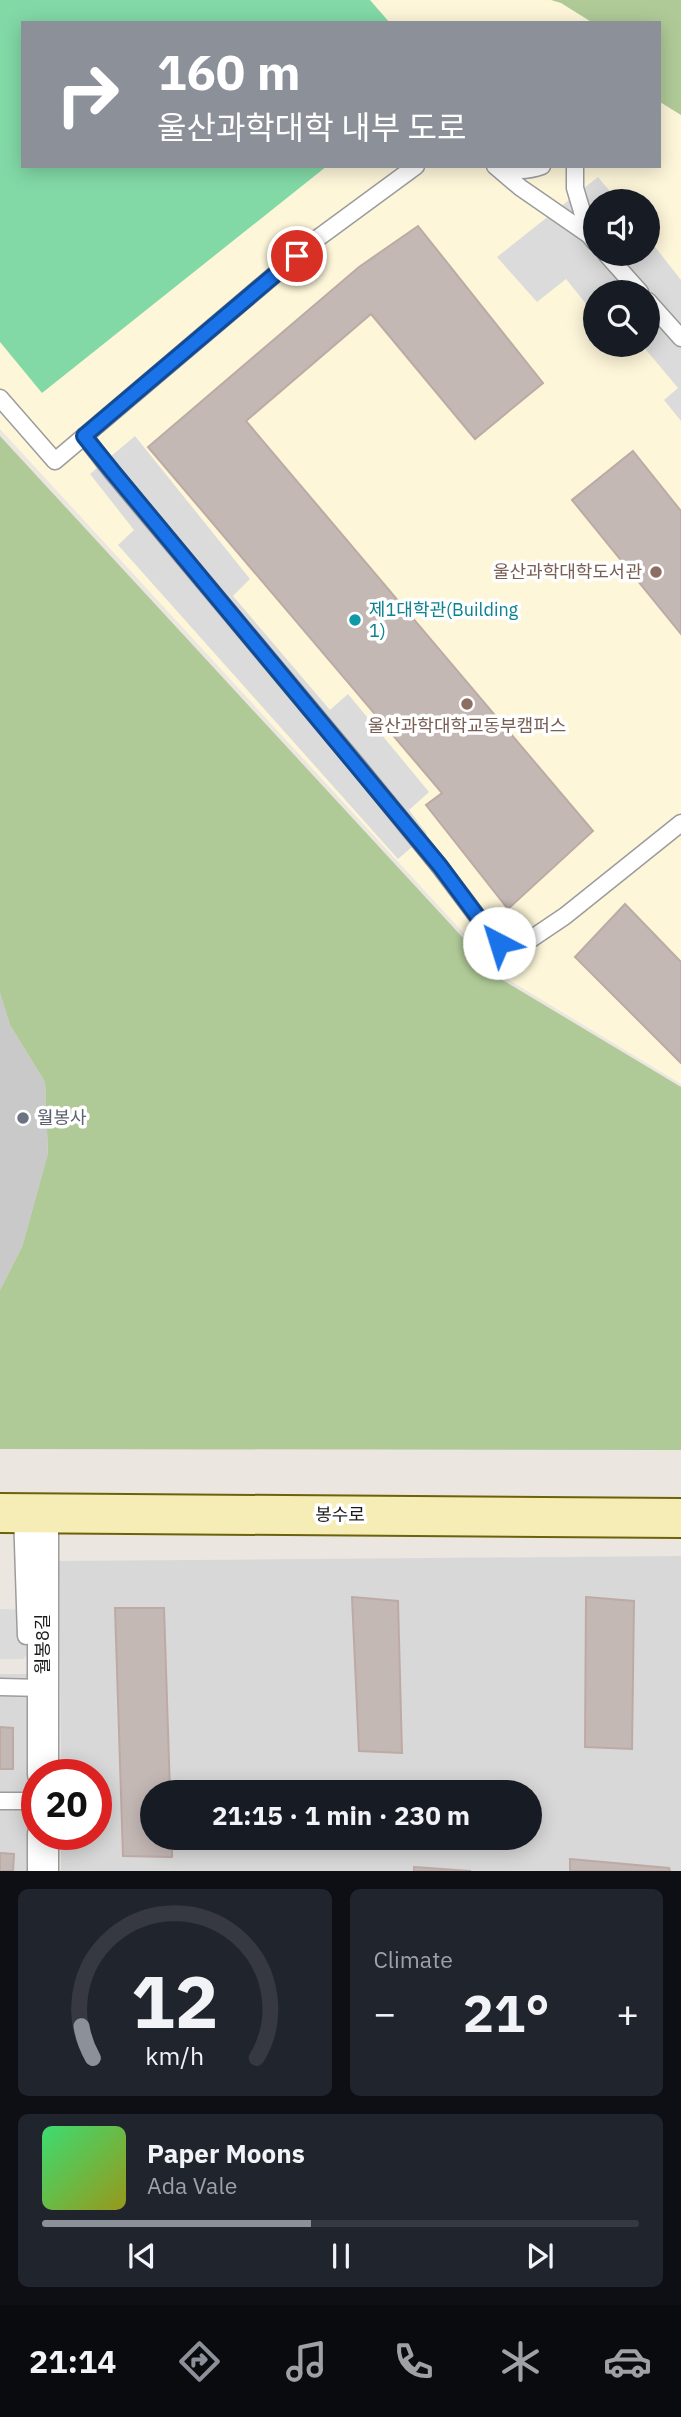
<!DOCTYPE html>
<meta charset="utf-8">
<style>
body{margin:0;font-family:"IBM Plex Sans","Noto Sans KR",sans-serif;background:#20242c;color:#f1f3f6;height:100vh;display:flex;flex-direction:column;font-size:26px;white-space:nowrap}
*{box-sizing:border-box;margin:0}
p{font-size:23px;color:#9ea1a6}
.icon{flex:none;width:38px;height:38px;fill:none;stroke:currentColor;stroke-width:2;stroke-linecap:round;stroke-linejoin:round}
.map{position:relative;height:1871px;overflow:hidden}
.drawer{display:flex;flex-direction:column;gap:18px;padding:18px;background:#0d0f14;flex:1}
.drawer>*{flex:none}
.guide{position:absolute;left:21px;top:21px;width:640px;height:147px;border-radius:0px;box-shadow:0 4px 18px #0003;background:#8c9099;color:#fff;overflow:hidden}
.controls{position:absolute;left:583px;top:189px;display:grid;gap:14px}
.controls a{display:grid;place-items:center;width:77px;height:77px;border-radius:50%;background:#171b24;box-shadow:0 4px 18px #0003;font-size:35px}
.speed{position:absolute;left:21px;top:1759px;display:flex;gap:14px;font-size:35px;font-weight:700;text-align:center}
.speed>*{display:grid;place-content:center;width:91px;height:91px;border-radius:50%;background:#171b24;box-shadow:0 4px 18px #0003;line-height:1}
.speed .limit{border:10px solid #d22;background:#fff;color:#111}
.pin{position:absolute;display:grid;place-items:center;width:60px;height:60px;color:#fff;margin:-30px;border:4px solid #fff;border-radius:50%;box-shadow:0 2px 7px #0007}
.me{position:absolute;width:77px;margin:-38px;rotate:320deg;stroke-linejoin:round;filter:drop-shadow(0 0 5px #0008)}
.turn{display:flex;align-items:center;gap:24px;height:147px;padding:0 21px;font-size:32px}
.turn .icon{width:91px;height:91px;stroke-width:2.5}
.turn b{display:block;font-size:49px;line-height:60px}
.big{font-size:52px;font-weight:700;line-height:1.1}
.drawer .widget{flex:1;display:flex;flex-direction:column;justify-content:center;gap:10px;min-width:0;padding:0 24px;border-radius:10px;background:#20242c}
.drawer .dial{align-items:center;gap:0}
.dial svg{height:182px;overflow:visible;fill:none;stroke:#363941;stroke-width:7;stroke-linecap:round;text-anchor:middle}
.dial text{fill:#f1f3f6;stroke:none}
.song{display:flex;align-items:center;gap:21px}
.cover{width:84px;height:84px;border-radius:10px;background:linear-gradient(135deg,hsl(140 70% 55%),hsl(60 70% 35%))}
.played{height:7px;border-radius:4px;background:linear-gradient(90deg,#8c9099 45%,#363941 45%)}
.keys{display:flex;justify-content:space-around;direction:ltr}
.heat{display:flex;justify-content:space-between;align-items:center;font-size:38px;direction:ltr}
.drawer .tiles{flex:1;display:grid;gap:18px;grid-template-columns:1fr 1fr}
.widget:last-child{grid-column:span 2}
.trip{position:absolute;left:140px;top:1780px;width:402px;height:70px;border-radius:35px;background:#171b24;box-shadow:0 4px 18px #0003;font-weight:700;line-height:70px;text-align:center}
.menu{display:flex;height:112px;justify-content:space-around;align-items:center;background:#090b0e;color:#9ea1a6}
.menu .icon{width:49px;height:49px}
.menu .on{color:#8c9099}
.menu b{font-size:32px;color:#f1f3f6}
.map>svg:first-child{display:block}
.residential{fill:#d9d8d8;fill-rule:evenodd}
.education{fill:#fdf6d9;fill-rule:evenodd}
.religious{fill:#c9c9c9}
.forest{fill:#b0ca97}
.pitch{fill:#82d9a6}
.parking{fill:#dbdbdb}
.building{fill:#c4b8b5;stroke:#bdaaa4;stroke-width:2}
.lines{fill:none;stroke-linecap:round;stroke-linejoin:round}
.service-casing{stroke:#9c9c9c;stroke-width:19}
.minor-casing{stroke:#9c9c9c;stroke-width:33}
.secondary-casing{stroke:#6b6209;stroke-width:42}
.service{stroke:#fff;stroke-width:16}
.minor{stroke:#fff;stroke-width:30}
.secondary{stroke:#f6ecb6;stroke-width:38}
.route-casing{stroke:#114b97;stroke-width:18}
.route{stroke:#1a73e8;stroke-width:12}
.education-dot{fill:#8d6e63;stroke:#fff;stroke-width:2.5}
.culture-dot{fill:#0f9aa8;stroke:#fff;stroke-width:2.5}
.worship-dot{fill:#6b7280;stroke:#fff;stroke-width:2.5}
.labels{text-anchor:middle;stroke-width:7;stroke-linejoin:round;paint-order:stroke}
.education-label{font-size:18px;fill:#785e54;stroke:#fff;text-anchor:end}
.culture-label{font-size:18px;fill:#0d838f;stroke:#fff;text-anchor:start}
.worship-label{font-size:18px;fill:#5b616d;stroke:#fff;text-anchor:start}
.street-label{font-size:18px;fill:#1b1b1b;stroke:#fff}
</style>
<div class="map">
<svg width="681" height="1871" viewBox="0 0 681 1871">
<rect width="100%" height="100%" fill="#ece6e1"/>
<g class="residential">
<path d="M681 1556V1871H61V1834H96V1774H61L59 1561ZM152 1792H530V1838H152Z"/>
<path d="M0 1674H28L33 1871H0Z"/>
</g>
<path class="education" d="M0 0H681V1084L504 977 0 429ZM23 23H660V166H23ZM595 201H648V254H595ZM595 292H648V345H595Z"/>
<path class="religious" d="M0 993 10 1025 45 1082 48 1155 22 1247 0 1290Z"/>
<g class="forest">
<path d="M551 0H681V115L660 102V23H593L561 3Z"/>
<path d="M0 436 501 979 681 1087V1450L0 1449V1290L22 1247 48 1154 45 1082 10 1025 0 993Z"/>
</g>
<path class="pitch" d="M0 0H370L390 23H23V166H327L42 393 0 342Z"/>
<g class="parking">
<path d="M598 177 618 201H595V254H648V238L681 280V421L664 400 678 388 642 345H648V292H595V315L566 279 537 302 497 257Z"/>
<path d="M135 436 250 579 233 596 330 710 348 694 429 792 409 810 427 834 398 859 118 545 134 530 90 474Z"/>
<path d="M0 1609 32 1610V1648L23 1659H0Z"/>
</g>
<g class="building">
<path d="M418 226 543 383 475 439 371 314 246 421 593 831 508 909 426 805 442 793 148 447 359 267Z"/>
<path d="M633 451 681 511V634L572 500Z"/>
<path d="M625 904 681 962V1063L575 957Z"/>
<path d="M352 1597 398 1601 402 1753 359 1751Z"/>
<path d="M586 1597 634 1601 632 1749 585 1747Z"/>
<path d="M115 1608H164L170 1792H152V1838H172V1857L123 1856Z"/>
<path d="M0 1727 13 1728V1769H0Z"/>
<path d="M0 1853 14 1854 13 1871H0Z"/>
<path d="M570 1859 669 1868 670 1871H570Z"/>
<path d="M414 1867 471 1871H414Z"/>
</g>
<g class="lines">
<defs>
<g id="service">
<path d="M495 166 521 188 589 235 595 242"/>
<path d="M500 166C515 172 528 171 542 166"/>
<path d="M575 166V188L589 235"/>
<path d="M606 254 640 292"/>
<path d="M648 301 681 338"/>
<path d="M0 398 55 461 318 238 416 166"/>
<path d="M84 436 112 472 357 765 440 867 489 932 499 943 513 946 522 945 565 916 681 823"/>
<path d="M22 1513 26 1636"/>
<path d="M0 1687 43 1688"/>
<path d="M0 1801H37"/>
</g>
<g id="minor">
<path d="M43 1513V1774"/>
<path d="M43 1834V1871"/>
</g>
<path id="secondary" d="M0 1513 681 1518"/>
</defs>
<use href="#service" class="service-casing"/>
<use href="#minor" class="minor-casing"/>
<use href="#secondary" class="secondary-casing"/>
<use href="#service" class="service"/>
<use href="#minor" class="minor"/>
<use href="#secondary" class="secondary"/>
</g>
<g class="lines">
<defs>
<path id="route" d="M297 256 84 436 113 472 440 866 489 932 499 943"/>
</defs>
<use href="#route" class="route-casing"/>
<use href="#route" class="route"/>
</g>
<g class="education-dot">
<circle cx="656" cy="572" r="7"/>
<circle cx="467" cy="704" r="7"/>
</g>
<circle class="culture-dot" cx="355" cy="620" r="7"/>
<circle class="worship-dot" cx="23" cy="1118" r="7"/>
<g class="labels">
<g class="education-label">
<text x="642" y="578">울산과학대학도서관</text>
<text x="467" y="732" text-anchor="middle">울산과학대학교동부캠퍼스</text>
</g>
<g class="culture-label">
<text x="369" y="616">제1대학관(Building<tspan x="369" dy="21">1)</tspan></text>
</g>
<g class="worship-label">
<text x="37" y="1124">월봉사</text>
</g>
<g class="street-label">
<text x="340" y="1521">봉수로</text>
<text transform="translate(43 1644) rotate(-90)" y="6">월봉8길</text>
</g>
</g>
</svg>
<div class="controls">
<a><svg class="icon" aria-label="sound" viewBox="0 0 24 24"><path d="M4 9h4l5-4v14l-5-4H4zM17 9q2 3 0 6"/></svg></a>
<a><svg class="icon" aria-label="search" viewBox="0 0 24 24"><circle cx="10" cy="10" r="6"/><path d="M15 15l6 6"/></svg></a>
</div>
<div class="speed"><div class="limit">20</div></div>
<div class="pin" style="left:297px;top:256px;background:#d93025"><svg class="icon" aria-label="arrive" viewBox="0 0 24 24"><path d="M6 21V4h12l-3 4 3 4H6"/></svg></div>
<svg class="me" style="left:499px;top:943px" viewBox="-20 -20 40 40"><circle r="19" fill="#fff"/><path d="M0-13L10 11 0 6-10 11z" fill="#1a73e8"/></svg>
<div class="trip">21:15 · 1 min · 230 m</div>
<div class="guide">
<div class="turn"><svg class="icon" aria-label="right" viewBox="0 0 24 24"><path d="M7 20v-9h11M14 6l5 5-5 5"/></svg><div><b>160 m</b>울산과학대학 내부 도로</div></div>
</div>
</div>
<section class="drawer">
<div class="tiles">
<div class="widget dial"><svg viewBox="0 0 100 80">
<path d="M14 69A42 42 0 1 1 86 69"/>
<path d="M14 69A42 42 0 0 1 9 55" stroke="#8c9099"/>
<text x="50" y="56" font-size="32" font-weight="700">12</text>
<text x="50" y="72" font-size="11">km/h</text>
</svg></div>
<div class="widget"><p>Climate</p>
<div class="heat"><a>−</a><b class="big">21°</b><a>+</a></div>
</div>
<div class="widget">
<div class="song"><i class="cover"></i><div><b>Paper Moons</b><p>Ada Vale</p></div></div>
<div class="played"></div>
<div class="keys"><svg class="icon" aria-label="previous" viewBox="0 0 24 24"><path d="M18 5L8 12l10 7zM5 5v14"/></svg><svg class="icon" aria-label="pause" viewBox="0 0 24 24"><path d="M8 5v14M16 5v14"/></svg><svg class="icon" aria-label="next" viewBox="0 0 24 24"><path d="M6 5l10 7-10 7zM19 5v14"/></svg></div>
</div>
</div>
</section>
<nav class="menu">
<b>21:14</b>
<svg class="icon on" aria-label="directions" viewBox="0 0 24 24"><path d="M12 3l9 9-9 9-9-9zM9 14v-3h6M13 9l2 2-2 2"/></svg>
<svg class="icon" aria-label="music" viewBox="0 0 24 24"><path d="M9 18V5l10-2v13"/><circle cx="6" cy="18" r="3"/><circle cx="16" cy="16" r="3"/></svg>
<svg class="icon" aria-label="phone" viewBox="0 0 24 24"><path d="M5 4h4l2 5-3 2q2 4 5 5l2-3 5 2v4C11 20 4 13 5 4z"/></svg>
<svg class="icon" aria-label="climate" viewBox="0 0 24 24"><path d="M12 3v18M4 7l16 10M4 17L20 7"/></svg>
<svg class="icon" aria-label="car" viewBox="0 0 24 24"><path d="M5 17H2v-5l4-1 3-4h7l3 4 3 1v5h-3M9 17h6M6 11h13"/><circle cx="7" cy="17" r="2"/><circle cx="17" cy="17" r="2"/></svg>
</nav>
